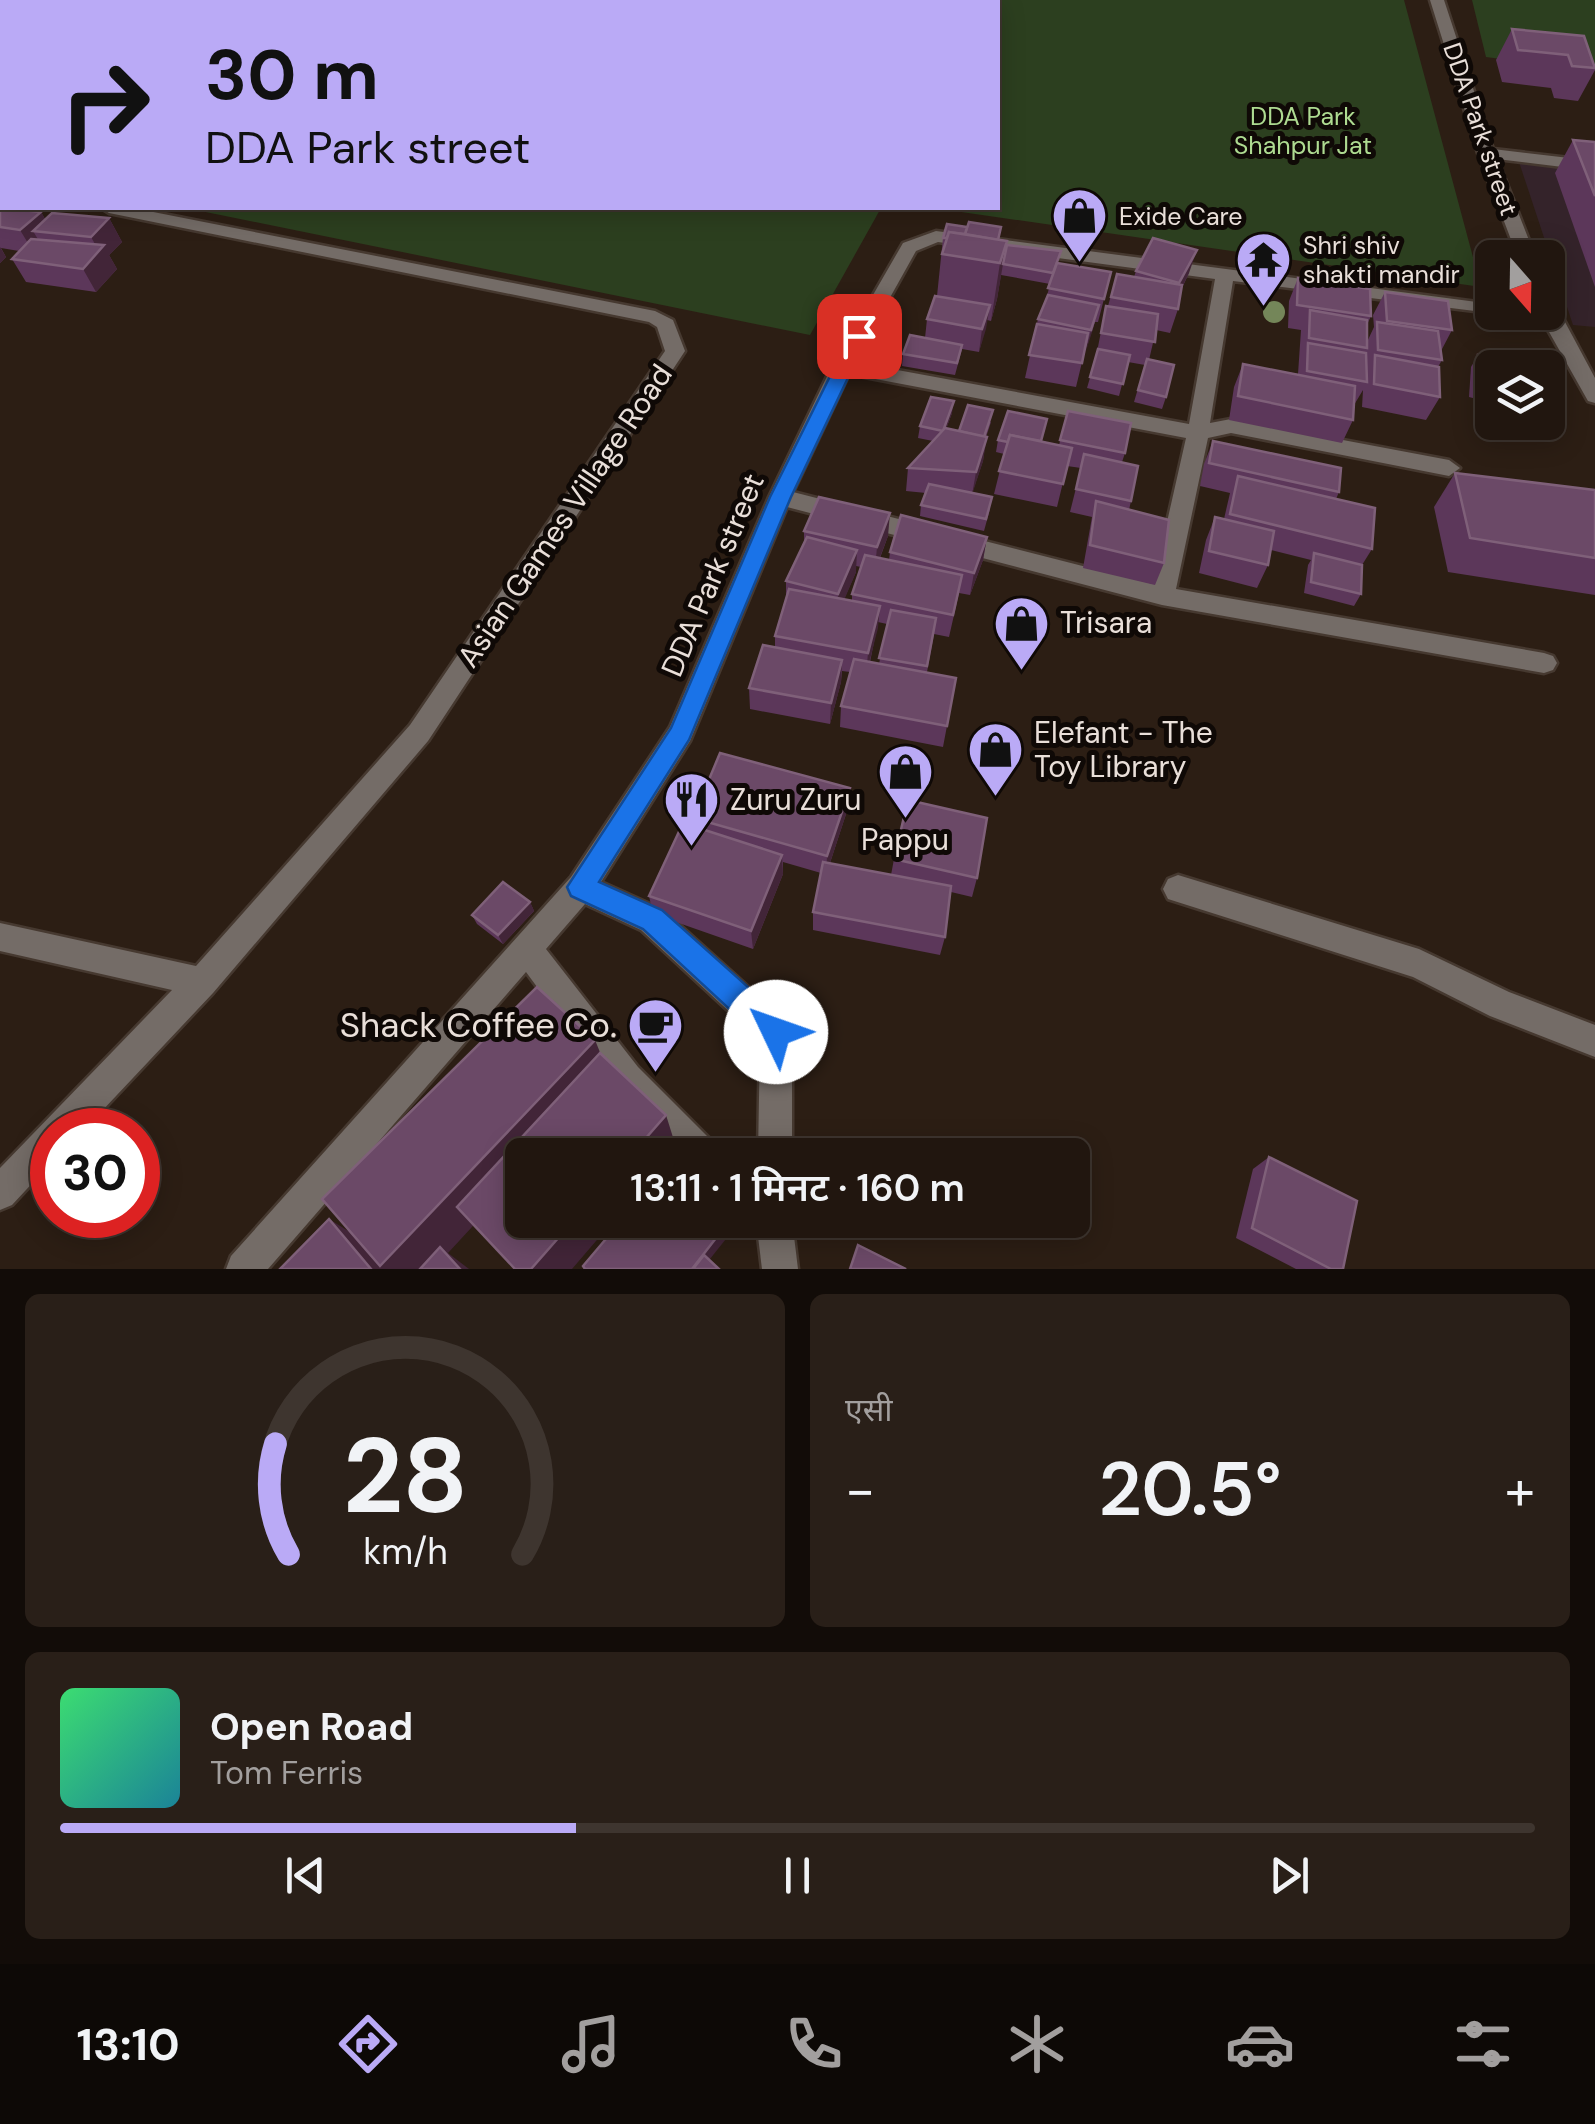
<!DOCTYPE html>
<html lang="hi">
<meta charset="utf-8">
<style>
body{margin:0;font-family:"DM Sans","Noto Sans Devanagari",sans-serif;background:#291f18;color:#f1f3f6;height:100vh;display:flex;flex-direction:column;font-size:38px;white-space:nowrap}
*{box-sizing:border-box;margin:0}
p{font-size:32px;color:#a29f9e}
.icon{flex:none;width:55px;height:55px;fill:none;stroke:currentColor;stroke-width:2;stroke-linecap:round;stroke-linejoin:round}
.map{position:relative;height:1269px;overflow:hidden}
.panel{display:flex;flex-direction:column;gap:25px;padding:25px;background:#120c08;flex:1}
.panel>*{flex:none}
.top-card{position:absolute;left:0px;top:0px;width:1000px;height:210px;box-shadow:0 5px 25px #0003,0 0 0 2px #3e352f;background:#baaaf6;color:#111;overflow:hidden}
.needle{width:65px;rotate:160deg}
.controls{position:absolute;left:1475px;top:240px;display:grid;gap:20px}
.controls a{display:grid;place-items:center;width:90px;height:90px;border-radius:15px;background:#21160f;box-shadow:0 5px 25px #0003,0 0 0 2px #3e352f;font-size:50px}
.speed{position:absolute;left:30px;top:1108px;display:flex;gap:20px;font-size:50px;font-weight:700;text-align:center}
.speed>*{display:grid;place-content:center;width:130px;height:130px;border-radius:50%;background:#21160f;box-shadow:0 5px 25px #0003,0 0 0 2px #3e352f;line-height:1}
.speed .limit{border:15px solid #d22;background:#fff;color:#111}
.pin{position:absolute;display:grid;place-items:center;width:85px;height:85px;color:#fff;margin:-42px;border-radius:20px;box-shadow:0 5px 15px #0006}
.me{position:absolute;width:110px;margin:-55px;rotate:312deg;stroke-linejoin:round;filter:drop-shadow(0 0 8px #0008)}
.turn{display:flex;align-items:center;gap:35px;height:210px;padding:0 40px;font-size:45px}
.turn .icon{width:130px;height:130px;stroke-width:2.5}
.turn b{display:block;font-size:70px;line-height:85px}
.big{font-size:75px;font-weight:600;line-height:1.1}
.panel .tile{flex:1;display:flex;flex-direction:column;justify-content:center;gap:15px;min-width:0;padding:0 35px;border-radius:15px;background:#291f18}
.panel .dial{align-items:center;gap:0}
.dial svg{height:260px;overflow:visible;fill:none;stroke:#3e352f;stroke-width:7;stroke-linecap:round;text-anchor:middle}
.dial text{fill:#f1f3f6;stroke:none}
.song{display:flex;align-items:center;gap:30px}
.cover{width:120px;height:120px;border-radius:15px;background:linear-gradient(135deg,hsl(140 70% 55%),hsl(190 70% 35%))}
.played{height:10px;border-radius:5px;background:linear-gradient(90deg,#baaaf6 35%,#3e352f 35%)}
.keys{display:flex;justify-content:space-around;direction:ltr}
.heat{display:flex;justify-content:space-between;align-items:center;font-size:55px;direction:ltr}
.panel .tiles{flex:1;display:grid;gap:25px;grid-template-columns:1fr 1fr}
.tile:last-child{grid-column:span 2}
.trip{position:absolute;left:505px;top:1138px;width:585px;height:100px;border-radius:15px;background:#21160f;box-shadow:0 5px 25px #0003,0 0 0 2px #3e352f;font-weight:600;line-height:100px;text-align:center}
.dock{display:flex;height:160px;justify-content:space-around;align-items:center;background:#0d0906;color:#a29f9e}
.dock .icon{width:70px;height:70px}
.dock .selected{color:#baaaf6}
.dock b{font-size:45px;color:#f1f3f6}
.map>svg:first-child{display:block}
.education{fill:#34232a}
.green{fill:#2c3f1f}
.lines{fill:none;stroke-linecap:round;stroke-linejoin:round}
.minor-casing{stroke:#463930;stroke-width:5}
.minor{fill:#746c67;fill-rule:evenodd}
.tree{fill:#748659}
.wall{fill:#5c375a;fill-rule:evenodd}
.shaded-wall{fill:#422538}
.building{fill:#6b4967;stroke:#7f6079;stroke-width:2.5}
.route{fill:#1a73e8;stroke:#114b97;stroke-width:2.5}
.labels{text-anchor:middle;stroke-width:10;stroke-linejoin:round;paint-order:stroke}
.far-park-label{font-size:25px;fill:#aedb91;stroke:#0f0906}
.far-street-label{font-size:25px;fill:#e9dfd9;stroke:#0f0906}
.far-poi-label{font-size:25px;fill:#e9dfd9;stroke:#0f0906;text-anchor:start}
.street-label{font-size:30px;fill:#e9dfd9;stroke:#0f0906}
.poi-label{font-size:30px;fill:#e9dfd9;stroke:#0f0906;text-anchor:start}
.near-poi-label{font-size:35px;fill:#e9dfd9;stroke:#0f0906;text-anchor:end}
</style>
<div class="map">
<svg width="1595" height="1269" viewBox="0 0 1595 1269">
<rect width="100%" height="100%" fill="#2c1e14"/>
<path class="education" d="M1518 159 1595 170V327L1573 325Z"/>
<g class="green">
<path d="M0 0H1404L1481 287 934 208H998V2H2V170Z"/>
<path d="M1472 0H1595V71L1486 57Z"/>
<path d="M186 208H881L810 335Z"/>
</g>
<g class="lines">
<defs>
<g id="minor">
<path d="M1430 0H1444L1493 149 1595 161V171L1497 159 1536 258H1518L1478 153Z"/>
<rect x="0" y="181" width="2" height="10"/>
<path d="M101 208H133L655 311 673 320 685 351 428 741 213 993 84 1130H52V1162L12 1205 0 1210V1168L172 990 0 951V923L196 966 410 725 665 351 657 327 649 322 109 213Z"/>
<path d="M936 231 1492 304V312L1499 314 1233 281 1210 423 1231 419 1449 460 1460 468 1449 476 1231 433 1208 438 1176 589 1544 653 1553 656 1557 663 1553 670 1544 673 1162 605 787 507 690 741 601 882 663 910 787 1022 792 1033V1155H758L760 1040 641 930 585 904 546 949 638 1067 714 1143 719 1155H678L614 1091 526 972 268 1269H226L231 1256 571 877 670 727 769 497 832 366 903 243ZM938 242 1215 279 1189 424 854 362 916 251ZM849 374 1186 438 1153 584 793 492Z"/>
<path d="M1548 303 1558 309 1595 378V403L1588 401 1544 323 1511 318 1502 312H1548Z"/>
<path d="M1178 875 1419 949 1509 992 1595 1025V1057L1490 1016 1413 977 1168 899 1163 889 1168 879Z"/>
<path d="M756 1220H792L798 1269H762Z"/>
</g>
</defs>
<use href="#minor" class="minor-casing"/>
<use href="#minor" class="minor"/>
</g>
<circle class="tree" cx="1274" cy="312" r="11"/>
<g class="wall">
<path d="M1512 29 1595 66V70L1578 101 1554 98 1551 88 1502 82 1496 60Z"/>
<path d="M1573 140 1595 142V287L1555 173Z"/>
<path d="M0 206 41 212 45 219 109 218 122 242 109 255 117 269 96 292 26 282 12 259 19 251 1 248 6 257 0 263Z"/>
<path d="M967 227H1001L999 240 1006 248 1058 263 1111 272 1098 322H1095L1084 354 1076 387 1025 378 1038 319 1046 300 1050 284 1001 275 997 299 991 321 987 320 979 352 962 349 955 375 902 366 903 354 925 338 927 319 937 296 943 238Z"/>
<path d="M1136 271 1189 273 1182 288 1178 309 1170 333 1156 330 1149 360 1166 397 1162 409 1134 402 1145 365 1128 362 1119 396 1087 388 1096 357 1106 306H1108L1117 274 1134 277Z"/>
<path d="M1298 278 1371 316 1367 325V342L1374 327 1373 315 1385 292 1452 330 1441 351 1442 360 1438 367 1440 397 1426 420 1362 407 1363 390 1354 405 1353 420 1342 443 1229 420 1234 387 1243 364 1298 374 1301 330 1288 328 1289 301Z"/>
<path d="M1478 355 1492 368V403L1469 397 1471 367Z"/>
<path d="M1068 411 1125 453 1122 462 1131 501 1129 510 1164 563 1155 585 1083 568 1092 517 1070 512 1081 468 1067 466 1057 507 994 494 1004 454 996 452 998 440 1042 441 1059 445Z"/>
<path d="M952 413 946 429 959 431 991 422 986 437 983 461 972 493 990 509 984 531 920 516 921 505 926 493 906 491 908 468 933 441 918 438 920 426Z"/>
<path d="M1213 441 1339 492 1336 499 1372 549 1362 565 1361 594 1354 606 1304 593 1308 565 1311 560 1271 550 1268 565 1257 588 1199 573 1206 540 1215 517 1224 519 1230 493 1200 486 1204 464Z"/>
<path d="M1455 473 1595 490V595L1448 572 1434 507Z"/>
<path d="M804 531 888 536 880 558 889 560 890 552 987 537 983 560 970 595 959 593 949 637 934 634 927 672 956 678 943 747 840 727 841 706 850 672 842 671 841 682 830 724 750 709 749 688 775 648V636L786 599V581L804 542ZM856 566 861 567 852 594V601L844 599 856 572ZM878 622 887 624 879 664 870 662Z"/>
<path d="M848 808 830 863 891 875 894 859 977 878 972 897 951 892 945 937 940 955 813 930V912L821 873 783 862V874L753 949 653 914 649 896 694 826 693 818Z"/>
<path d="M530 902 534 911 503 944 477 924 472 915Z"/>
<path d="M1269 1157 1343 1269H1296L1236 1238 1253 1169Z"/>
</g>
<g class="shaded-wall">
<path d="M41 212 53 233 33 231 42 246 34 253 20 230Z"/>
<path d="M109 218 122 242 109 255 117 269 96 292 83 269 99 251 91 237Z"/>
<path d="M1007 241 997 299 991 321 1000 263Z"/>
<path d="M0 247 6 257 0 263Z"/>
<path d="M1197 250 1189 273 1172 307 1179 283Z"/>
<path d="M990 305 986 329 979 352 982 329Z"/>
<path d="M1099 305 1093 329 1085 354 1091 330Z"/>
<path d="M954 401 952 413 941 443 943 431Z"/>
<path d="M987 437 983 461 972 495 976 472Z"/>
<path d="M890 513 888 536 875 570 877 547Z"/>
<path d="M987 537 983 560 970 595 974 573Z"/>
<path d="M857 550 856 572 837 617 838 594Z"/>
<path d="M880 606 878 628 866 675 868 653Z"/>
<path d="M842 660 841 682 830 724 831 703Z"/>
<path d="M850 788 848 808 826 875 827 856Z"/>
<path d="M782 855 783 874 753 949 751 931Z"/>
<path d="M530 902 534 911 503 944 498 935Z"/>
<path d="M595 1040 610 1077 448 1253 469 1269H371L329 1219 369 1244Z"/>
<path d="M666 1115 676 1147 670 1155H631Z"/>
<path d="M574 1220H614L572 1269H531Z"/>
<path d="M730 1220H741L702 1269H692Z"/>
</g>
<g class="building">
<path d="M1512 29 1584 36 1595 68 1572 66 1568 55 1518 50Z"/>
<path d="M1573 140 1595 142V196Z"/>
<path d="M0 206 2 208 41 212 20 230 0 227Z"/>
<path d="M52 213 109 218 91 237 33 231Z"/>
<path d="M969 222 1001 227 998 240 965 234Z"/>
<path d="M947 224 967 227 965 234 949 232 947 238H943Z"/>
<path d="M949 232 1007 241 1000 263 942 254Z"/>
<path d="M1153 238 1197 250 1179 283 1136 271Z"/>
<path d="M31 239 104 245 83 269 12 259Z"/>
<path d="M1007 245 1061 251 1053 273 1003 264Z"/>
<path d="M1057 263 1111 272 1104 299 1048 288Z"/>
<path d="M1117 274 1182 285 1178 309 1111 297Z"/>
<path d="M1298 278 1370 289 1371 316 1297 305Z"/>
<path d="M1385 292 1448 301 1452 330 1387 321Z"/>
<path d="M1048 295 1099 305 1091 330 1038 319Z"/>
<path d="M935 296 990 305 982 329 927 319Z"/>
<path d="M1106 306 1158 314 1155 342 1101 333Z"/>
<path d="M1310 310 1367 320V348L1309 338Z"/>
<path d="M1377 322 1438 331 1442 360 1378 350Z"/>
<path d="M1037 324 1088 333 1082 363 1029 355Z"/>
<path d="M910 335 962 345 957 363 903 354Z"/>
<path d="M1308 343 1366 353 1367 382 1307 371Z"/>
<path d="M1098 349 1130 355 1123 384 1090 377Z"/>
<path d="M1375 355 1439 367 1440 397 1374 384Z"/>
<path d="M1478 355 1514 363 1513 368H1492V389L1477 385Z"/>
<path d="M1147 359 1174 365 1166 397 1138 390Z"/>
<path d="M1243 364 1355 386 1353 420 1238 396Z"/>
<path d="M931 397 954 401 943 431 920 426Z"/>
<path d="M968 405 993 410 984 437 959 431Z"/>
<path d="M1008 411 1047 419 1041 441 1010 435 1008 442 998 440Z"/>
<path d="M1068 411 1131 423 1125 453 1060 440Z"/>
<path d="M945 428 987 437 976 472 908 468Z"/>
<path d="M1010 435 1072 448 1063 484 999 471Z"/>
<path d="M1213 441 1341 468 1339 492 1209 463Z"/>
<path d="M1084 454 1138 466 1131 501 1076 489Z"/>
<path d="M1455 473 1595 490V558L1470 538Z"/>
<path d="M1238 476 1375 508 1372 549 1230 514Z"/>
<path d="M929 484 992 497 986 519 921 505Z"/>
<path d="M819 497 890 513 877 547 804 531Z"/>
<path d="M1096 501 1169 520 1164 563 1090 545Z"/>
<path d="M901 515 987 537 974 573 890 552Z"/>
<path d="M1215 517 1274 531 1268 565 1209 551Z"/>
<path d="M807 537 857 550 838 594 786 581Z"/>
<path d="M1314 553 1362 565 1361 594 1311 582Z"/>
<path d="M865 555 962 575 953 615 852 594Z"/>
<path d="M789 589 880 606 868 653 775 636Z"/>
<path d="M891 610 936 618 927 666 879 658Z"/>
<path d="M763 645 842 660 831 703 749 688Z"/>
<path d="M854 659 956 678 947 726 841 706Z"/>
<path d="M720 753 850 788 827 856 693 818Z"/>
<path d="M908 800 987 818 977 878 894 859Z"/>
<path d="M683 823 782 855 751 931 649 896Z"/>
<path d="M823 862 951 886 945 937 813 912Z"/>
<path d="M503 882 530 902 498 935 472 915Z"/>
<path d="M537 987 595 1040 380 1266 322 1199Z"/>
<path d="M600 1053 666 1115 631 1155H522V1220H574L531 1269H515L457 1207Z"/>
<path d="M1269 1157 1357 1201 1343 1269H1331L1252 1228Z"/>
<path d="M329 1219 371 1269H280Z"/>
<path d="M622 1220H730L692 1269H585L583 1266Z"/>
<path d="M858 1245 906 1269H850Z"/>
<path d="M440 1247 460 1269H420Z"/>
<path d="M704 1255 719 1269H693Z"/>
</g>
<path class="route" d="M859 331 868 336 791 497 689 740 599 882 662 910 787 1022 791 1032 787 1043 776 1047 766 1043 643 929 571 896 567 887 671 728 770 497 850 336Z"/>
<defs>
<symbol id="shop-pin" viewBox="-11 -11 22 30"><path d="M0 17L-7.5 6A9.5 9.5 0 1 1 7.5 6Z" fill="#baaaf6" stroke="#0f0906"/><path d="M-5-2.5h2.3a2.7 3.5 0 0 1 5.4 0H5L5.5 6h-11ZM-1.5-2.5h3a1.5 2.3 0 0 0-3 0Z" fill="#111"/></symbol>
<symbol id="temple-pin" viewBox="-11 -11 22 30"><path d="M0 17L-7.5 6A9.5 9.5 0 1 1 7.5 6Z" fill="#baaaf6" stroke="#0f0906"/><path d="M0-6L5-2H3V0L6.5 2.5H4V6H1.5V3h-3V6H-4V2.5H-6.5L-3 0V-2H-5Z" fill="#111"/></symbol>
<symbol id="restaurant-pin" viewBox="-11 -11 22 30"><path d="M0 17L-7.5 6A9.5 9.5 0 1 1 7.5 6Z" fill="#baaaf6" stroke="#0f0906"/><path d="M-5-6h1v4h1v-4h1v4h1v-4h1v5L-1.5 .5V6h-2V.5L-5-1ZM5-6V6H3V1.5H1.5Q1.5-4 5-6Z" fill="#111"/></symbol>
<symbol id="cafe-pin" viewBox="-11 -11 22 30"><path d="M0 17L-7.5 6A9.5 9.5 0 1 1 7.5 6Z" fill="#baaaf6" stroke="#0f0906"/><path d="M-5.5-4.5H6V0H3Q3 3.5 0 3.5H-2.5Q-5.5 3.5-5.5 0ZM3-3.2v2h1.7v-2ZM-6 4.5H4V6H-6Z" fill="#111"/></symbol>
</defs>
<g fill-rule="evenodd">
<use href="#shop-pin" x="1048" y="184" width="63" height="86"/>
<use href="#temple-pin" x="1232" y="228" width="63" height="86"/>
<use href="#shop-pin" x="990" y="592" width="63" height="86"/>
<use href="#shop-pin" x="964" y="718" width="63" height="86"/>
<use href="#shop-pin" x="874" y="740" width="63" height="86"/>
<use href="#restaurant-pin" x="660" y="768" width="63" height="86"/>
<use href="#cafe-pin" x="624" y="994" width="63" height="86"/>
</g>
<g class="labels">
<g class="far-park-label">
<text x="1303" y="125">DDA Park<tspan x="1303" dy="29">Shahpur Jat</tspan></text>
</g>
<g class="far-street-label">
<text transform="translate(1481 129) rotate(71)" y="9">DDA Park street</text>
</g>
<g class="far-poi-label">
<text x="1119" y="225">Exide Care</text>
<text x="1303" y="254">Shri shiv<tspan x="1303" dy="29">shakti mandir</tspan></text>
</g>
<g class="street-label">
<text transform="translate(565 516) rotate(-56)" y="10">Asian Games Village Road</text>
<text transform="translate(713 575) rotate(-67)" y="10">DDA Park street</text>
</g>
<g class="poi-label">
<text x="1060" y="633">Trisara</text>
<text x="1034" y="743">Elefant - The<tspan x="1034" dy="34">Toy Library</tspan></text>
<text x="730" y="810">Zuru Zuru</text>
<text x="905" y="850" text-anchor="middle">Pappu</text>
</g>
<g class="near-poi-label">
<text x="617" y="1037">Shack Coffee Co.</text>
</g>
</g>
</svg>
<div class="controls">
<a><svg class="needle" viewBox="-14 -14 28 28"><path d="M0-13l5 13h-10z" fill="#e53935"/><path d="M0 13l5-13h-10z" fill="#a29f9e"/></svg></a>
<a><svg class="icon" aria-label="layers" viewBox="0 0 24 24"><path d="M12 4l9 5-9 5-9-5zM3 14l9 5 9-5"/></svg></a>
</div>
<div class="speed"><div class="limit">30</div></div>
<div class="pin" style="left:859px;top:336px;background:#d93025"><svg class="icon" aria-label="arrive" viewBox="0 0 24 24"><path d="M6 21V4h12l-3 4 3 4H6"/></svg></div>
<svg class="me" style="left:776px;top:1032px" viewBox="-20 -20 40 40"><circle r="19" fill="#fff"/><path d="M0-13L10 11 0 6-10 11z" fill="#1a73e8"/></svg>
<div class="trip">13:11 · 1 मिनट · 160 m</div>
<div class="top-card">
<div class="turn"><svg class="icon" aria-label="right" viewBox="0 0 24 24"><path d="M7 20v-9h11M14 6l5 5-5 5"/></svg><div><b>30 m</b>DDA Park street</div></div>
</div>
</div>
<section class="panel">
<div class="tiles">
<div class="tile dial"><svg viewBox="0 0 100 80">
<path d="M14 69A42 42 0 1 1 86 69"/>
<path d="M14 69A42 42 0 0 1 10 35" stroke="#baaaf6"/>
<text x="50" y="56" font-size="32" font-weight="700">28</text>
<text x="50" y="72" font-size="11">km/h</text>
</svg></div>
<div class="tile"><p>एसी</p>
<div class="heat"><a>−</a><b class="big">20.5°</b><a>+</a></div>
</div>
<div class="tile">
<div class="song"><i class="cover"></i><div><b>Open Road</b><p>Tom Ferris</p></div></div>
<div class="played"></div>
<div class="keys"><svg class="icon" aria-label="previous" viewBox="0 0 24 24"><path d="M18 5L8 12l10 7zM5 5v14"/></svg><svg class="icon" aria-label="pause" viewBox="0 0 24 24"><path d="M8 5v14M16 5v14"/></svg><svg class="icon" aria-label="next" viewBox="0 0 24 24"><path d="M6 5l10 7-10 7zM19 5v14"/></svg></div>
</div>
</div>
</section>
<nav class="dock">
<b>13:10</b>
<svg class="icon selected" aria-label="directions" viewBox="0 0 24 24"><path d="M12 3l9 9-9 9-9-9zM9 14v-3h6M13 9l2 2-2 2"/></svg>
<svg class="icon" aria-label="music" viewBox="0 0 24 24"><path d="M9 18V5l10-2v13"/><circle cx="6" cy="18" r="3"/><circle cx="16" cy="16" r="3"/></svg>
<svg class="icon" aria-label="phone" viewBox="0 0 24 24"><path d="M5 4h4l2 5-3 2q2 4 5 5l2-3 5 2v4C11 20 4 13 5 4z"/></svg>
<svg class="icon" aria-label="climate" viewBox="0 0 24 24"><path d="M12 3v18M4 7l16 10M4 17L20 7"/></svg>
<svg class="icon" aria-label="car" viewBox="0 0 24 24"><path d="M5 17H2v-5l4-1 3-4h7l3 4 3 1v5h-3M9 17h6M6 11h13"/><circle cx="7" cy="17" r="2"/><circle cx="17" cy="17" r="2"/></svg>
<svg class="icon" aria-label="filters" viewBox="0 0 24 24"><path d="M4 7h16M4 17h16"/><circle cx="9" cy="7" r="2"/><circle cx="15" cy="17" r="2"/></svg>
</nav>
